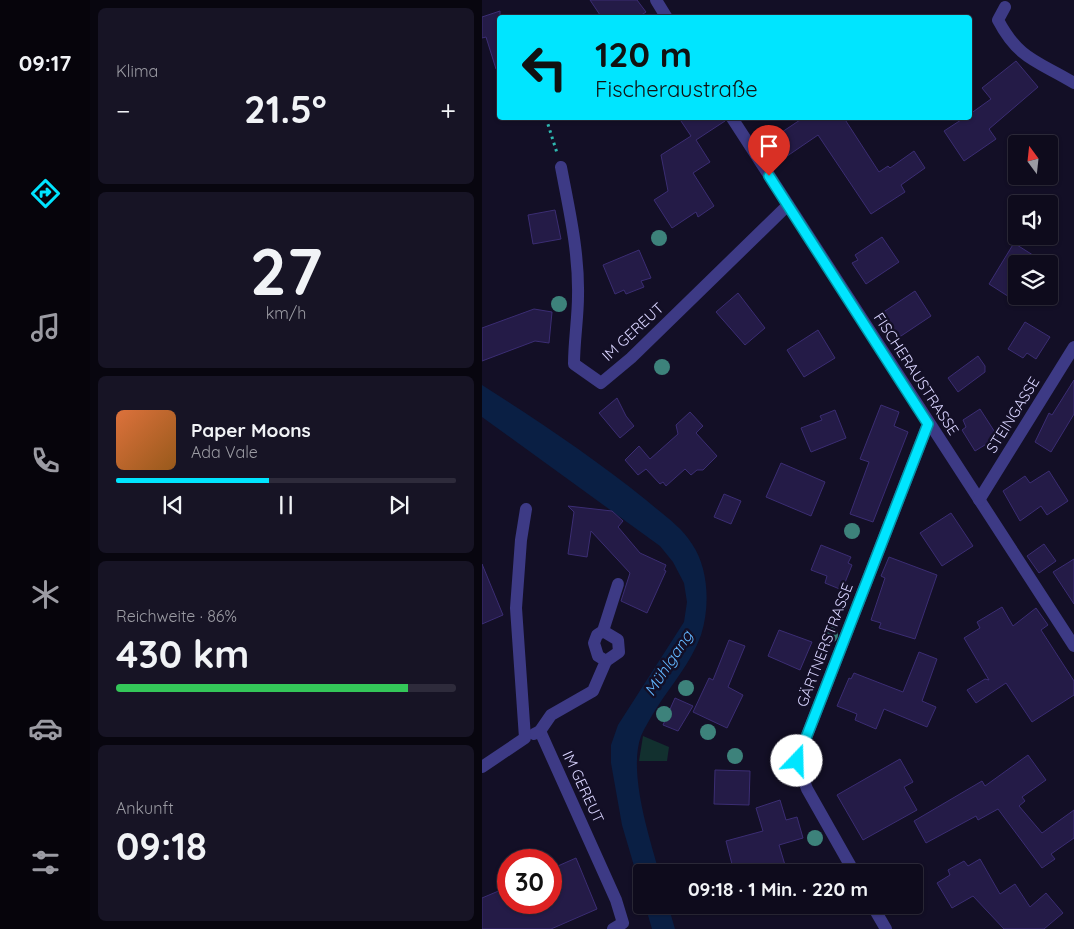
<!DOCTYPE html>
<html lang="de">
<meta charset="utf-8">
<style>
body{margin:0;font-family:Quicksand,sans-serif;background:#171425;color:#f1f3f6;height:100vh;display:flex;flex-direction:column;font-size:19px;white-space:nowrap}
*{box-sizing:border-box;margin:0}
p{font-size:16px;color:#9b9ba3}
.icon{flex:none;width:28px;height:28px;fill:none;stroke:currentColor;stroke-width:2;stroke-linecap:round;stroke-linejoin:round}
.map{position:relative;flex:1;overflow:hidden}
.details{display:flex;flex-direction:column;gap:8px;padding:8px;background:#08060f;width:392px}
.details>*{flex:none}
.hud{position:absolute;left:15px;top:15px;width:475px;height:105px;border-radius:5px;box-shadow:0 1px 4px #0004,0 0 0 1px #2e2b3b;background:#00e5ff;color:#111;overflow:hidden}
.needle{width:32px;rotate:345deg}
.fabs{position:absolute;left:526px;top:135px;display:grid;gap:10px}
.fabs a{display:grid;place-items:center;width:50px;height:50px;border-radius:5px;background:#0e0b1c;box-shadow:0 1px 4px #0004,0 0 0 1px #2e2b3b;font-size:25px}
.speed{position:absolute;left:15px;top:849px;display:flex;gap:10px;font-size:25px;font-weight:700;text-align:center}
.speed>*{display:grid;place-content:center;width:65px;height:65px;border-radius:50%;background:#0e0b1c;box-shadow:0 1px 4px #0004,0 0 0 1px #2e2b3b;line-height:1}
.speed .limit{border:8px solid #d22;background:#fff;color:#111}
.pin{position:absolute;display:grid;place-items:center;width:42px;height:42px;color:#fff;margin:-51px -21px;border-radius:50% 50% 50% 0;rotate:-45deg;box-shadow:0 0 5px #0007}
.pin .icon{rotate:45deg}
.me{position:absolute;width:55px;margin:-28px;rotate:21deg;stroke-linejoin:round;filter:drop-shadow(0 0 4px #0008)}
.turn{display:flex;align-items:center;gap:18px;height:105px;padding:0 15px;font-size:22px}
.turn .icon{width:65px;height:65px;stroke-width:2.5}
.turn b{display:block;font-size:35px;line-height:42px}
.big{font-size:38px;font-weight:800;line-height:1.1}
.details .tile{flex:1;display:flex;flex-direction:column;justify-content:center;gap:8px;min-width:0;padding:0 18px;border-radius:8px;background:#171425}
.details .dial{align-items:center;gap:0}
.dial b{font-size:65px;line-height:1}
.song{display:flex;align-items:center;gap:15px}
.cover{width:60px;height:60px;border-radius:8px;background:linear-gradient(135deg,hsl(20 70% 55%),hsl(30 70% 35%))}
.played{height:5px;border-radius:2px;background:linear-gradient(90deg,#00e5ff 45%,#2e2b3b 45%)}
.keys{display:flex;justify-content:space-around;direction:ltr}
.heat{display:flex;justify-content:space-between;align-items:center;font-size:28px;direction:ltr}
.charge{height:8px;border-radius:4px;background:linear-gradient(90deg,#34c759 86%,#2e2b3b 0)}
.trip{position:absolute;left:151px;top:864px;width:290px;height:50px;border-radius:5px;background:#0e0b1c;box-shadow:0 1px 4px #0004,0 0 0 1px #2e2b3b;font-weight:800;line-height:50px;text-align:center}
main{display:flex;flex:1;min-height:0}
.tab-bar{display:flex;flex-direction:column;width:90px;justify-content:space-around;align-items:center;background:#06040b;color:#9b9ba3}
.tab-bar .icon{width:35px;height:35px}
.tab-bar .selected{color:#00e5ff}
.tab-bar b{font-size:22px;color:#f1f3f6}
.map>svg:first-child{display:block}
.green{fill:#12302f}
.water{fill:#0a1f44}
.building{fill:#241b47;stroke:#3b2d73}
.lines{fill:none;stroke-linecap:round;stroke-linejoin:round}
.path{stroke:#2fb8b0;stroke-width:3;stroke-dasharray:2.5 4;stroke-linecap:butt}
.minor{stroke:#3d3a85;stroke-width:12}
.tree{fill:#3d827b}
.route-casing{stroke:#0095a6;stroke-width:12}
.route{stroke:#00e5ff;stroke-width:9}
.labels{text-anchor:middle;stroke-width:5;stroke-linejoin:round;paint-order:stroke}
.street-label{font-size:15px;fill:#d9d4ff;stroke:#130f26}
.water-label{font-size:16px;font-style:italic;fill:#62b6ff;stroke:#130f26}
</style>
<main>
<nav class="tab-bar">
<b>09:17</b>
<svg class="icon selected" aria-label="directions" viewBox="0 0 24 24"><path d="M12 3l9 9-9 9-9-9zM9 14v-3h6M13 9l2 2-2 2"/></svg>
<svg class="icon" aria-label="music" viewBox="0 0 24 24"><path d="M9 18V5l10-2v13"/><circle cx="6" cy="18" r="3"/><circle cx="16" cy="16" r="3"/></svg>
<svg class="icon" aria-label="phone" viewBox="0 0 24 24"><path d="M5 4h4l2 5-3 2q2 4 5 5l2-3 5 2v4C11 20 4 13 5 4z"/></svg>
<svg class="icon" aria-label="climate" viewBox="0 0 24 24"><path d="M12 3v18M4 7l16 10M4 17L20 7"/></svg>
<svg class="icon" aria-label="car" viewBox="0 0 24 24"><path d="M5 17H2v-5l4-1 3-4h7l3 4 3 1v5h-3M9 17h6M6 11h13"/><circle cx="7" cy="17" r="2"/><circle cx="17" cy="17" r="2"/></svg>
<svg class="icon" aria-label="filters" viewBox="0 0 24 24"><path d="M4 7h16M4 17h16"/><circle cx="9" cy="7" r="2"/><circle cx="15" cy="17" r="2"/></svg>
</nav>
<section class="details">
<div class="tile"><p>Klima</p>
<div class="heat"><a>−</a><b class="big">21.5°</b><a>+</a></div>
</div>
<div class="tile dial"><b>27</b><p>km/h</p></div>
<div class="tile">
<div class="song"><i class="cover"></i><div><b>Paper Moons</b><p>Ada Vale</p></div></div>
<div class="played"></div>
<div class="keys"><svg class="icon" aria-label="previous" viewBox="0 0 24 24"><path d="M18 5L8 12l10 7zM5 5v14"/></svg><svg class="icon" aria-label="pause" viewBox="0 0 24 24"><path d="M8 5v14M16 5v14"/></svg><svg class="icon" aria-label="next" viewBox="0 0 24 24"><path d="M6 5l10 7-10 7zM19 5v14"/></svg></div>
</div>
<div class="tile"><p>Reichweite · 86%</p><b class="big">430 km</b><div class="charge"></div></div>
<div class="tile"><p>Ankunft</p><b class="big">09:18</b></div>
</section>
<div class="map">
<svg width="592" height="929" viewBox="0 0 592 929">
<rect width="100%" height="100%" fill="#130f26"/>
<path class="green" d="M161 736 187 747 185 761H157Z"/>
<g class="water">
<path d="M0 385C56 421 112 458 164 500 180 514 199 526 210 544 227 569 228 607 219 635 209 663 189 685 174 709 169 717 163 727 159 736 146 772 167 836 177 872H160V893L140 825 129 763V745L136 725 202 622 205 602 202 583 191 562 178 546 0 417Z"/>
<path d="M163 905H186L193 929H170Z"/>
</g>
<g class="building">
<path d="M108 0H155L164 12 155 18H120Z"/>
<path d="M18 11V68L14 69 4 37 0 38V17Z"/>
<path d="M534 61 556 87 507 129 514 139 482 161 462 131 482 118H488V114L509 99 500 88Z"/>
<path d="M197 118H242L243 121 214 140 228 162 211 173 232 206 216 217 214 212 190 228 172 200 186 191 179 155 209 136Z"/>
<path d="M321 118H362L397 172 406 166 408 168 432 151 443 168 419 185 423 192 389 214 336 135 292 165 279 146Z"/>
<path d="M73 210 79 239 51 244 46 215Z"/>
<path d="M400 237 417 262 384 284 370 263 376 260 373 255Z"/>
<path d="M535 238V245L565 264H535V302L507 284Z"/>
<path d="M157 250 169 278 159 281 162 287 144 294 142 290 133 294 121 265Z"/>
<path d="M433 291 449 316 416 338 400 313Z"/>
<path d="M256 293 283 328 263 345 234 312Z"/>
<path d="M52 309 70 312 67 343 53 341 0 361V328Z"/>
<path d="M543 322 568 337 554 359 545 353 541 358 526 349Z"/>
<path d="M336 330 353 358 322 377 305 350Z"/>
<path d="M496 356 503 366V372L476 392 466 378Z"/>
<path d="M592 380V414L569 452 553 442 567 413 570 415Z"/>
<path d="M135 398 144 416 152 426 138 438 117 413Z"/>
<path d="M399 405 417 412 412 426 426 432 391 522 368 514 387 462 378 459Z"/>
<path d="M498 409 516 437 493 451 480 430 484 427 481 420Z"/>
<path d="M353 410 364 438 329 452 319 428 340 420 338 416Z"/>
<path d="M208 412 221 426 214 433 235 456 221 470H215L209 475 203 469 184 486 181 482 178 484 164 469 156 475 143 460 157 446 168 459 196 434 194 425Z"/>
<path d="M299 463 343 482 329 516 284 497Z"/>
<path d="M567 471 586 501 565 515 559 506 538 521 521 491 543 476 548 483Z"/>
<path d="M242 494 259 501 249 524 232 517Z"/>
<path d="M86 506 130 511 141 521 136 527 158 553 184 565 182 570 184 571 165 613 139 601 148 573 109 531 105 557 86 554 92 512Z"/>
<path d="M469 513 491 546 460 566 438 533Z"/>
<path d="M562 544 574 561 557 573 545 556Z"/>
<path d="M339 545 369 557 366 563 370 565 360 590 343 583 345 576 329 570Z"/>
<path d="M407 557 455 575 433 639 397 628 399 623 389 620 403 578 399 576Z"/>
<path d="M592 559V604L571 572Z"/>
<path d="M0 564 21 615 0 624Z"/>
<path d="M520 607 531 626 554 608 566 625 559 630 592 681V695L550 722 524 683 494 703 485 690 503 679 507 680 482 638 498 628 495 622Z"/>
<path d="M297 630 330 642 318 670 286 656Z"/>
<path d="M247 640 263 646 246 687 261 695 245 728 211 712 227 678 231 680Z"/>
<path d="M437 652 455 659 440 701 454 707 445 727 402 709 394 729 373 720 375 714 355 706 367 678 369 679 372 673 421 692Z"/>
<path d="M193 698 211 706 196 731 181 725Z"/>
<path d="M546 755 564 780 540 797 543 801 537 806 560 833 592 810V838L569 854 573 859 560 868 516 809 496 820 494 816 444 843 432 821 500 781 503 786Z"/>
<path d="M418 759 431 782 422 787 435 810 381 840 355 795Z"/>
<path d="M233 770 268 771 267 805 232 804Z"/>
<path d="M298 800 304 820 315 817 321 838 297 845 303 865 275 872H252L244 841 281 831 274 808Z"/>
<path d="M94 858 115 909 69 929H0V898L26 887V902H69V869Z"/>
<path d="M498 859 518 894 533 884 548 907 564 893 581 913 562 929H522L491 896 470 908 455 883 468 875 466 870 482 861 486 866Z"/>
</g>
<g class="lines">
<path class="path" d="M64 118 75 153"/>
<g class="minor">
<path d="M174 0 185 18"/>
<path d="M523 7 516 20C537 60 556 61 592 83"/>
<path d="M250 118 592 646"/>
<path d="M79 167C87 209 97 252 96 296 96 318 92 341 92 364L119 383 149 358 306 205"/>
<path d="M497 500 592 347"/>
<path d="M121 631 136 640 137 652 124 661"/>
<path d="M58 731 134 900 141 923 131 929"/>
<path d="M52 734 58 731 69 715 111 691 124 661 116 656 112 643 115 635 121 631 136 584"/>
<path d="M0 767 43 738 34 608 39 540 44 509"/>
<path d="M372 872 325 789 315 761 446 424"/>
<path d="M390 905 404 929"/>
</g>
</g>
<g class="tree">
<circle cx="177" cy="238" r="8"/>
<circle cx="77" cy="304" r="8"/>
<circle cx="180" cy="367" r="8"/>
<circle cx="370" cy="531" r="8"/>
<circle cx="348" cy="635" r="8"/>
<circle cx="204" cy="688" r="8"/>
<circle cx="182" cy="714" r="8"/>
<circle cx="226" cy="732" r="8"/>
<circle cx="253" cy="756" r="8"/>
<circle cx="333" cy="838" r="8"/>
</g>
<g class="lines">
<defs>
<path id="route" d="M287 176 446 424 315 761"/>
</defs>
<use href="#route" class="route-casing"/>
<use href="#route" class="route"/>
</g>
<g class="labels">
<g class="street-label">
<text transform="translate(151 332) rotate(-43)" y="5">IM GEREUT</text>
<text transform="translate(434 374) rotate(57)" y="5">FISCHERAUSTRASSE</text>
<text transform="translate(531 415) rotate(-58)" y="5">STEINGASSE</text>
<text transform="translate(343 645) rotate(-69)" y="5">GÄRTNERSTRASSE</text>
<text transform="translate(101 787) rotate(65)" y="5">IM GEREUT</text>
</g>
<g class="water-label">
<text transform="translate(186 663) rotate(-57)" y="6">Mühlgang</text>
</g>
</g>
</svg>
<div class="fabs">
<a><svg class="needle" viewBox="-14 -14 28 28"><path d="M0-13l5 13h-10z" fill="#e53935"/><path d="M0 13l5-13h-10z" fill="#9b9ba3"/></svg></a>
<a><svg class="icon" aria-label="sound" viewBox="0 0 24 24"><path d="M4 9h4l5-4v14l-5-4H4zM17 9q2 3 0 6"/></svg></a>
<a><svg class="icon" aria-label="layers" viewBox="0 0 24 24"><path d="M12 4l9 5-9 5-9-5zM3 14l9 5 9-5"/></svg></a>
</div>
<div class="speed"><div class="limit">30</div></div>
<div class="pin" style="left:287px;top:176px;background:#d93025"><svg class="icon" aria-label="arrive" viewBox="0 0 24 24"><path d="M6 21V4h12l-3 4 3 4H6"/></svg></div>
<svg class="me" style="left:315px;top:761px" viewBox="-20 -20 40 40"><circle r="19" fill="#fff"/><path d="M0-13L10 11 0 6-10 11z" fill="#00e5ff"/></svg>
<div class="trip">09:18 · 1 Min. · 220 m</div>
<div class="hud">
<div class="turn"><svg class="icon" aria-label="left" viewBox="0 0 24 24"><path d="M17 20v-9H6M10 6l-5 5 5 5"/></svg><div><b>120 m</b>Fischeraustraße</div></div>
</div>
</div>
</main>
